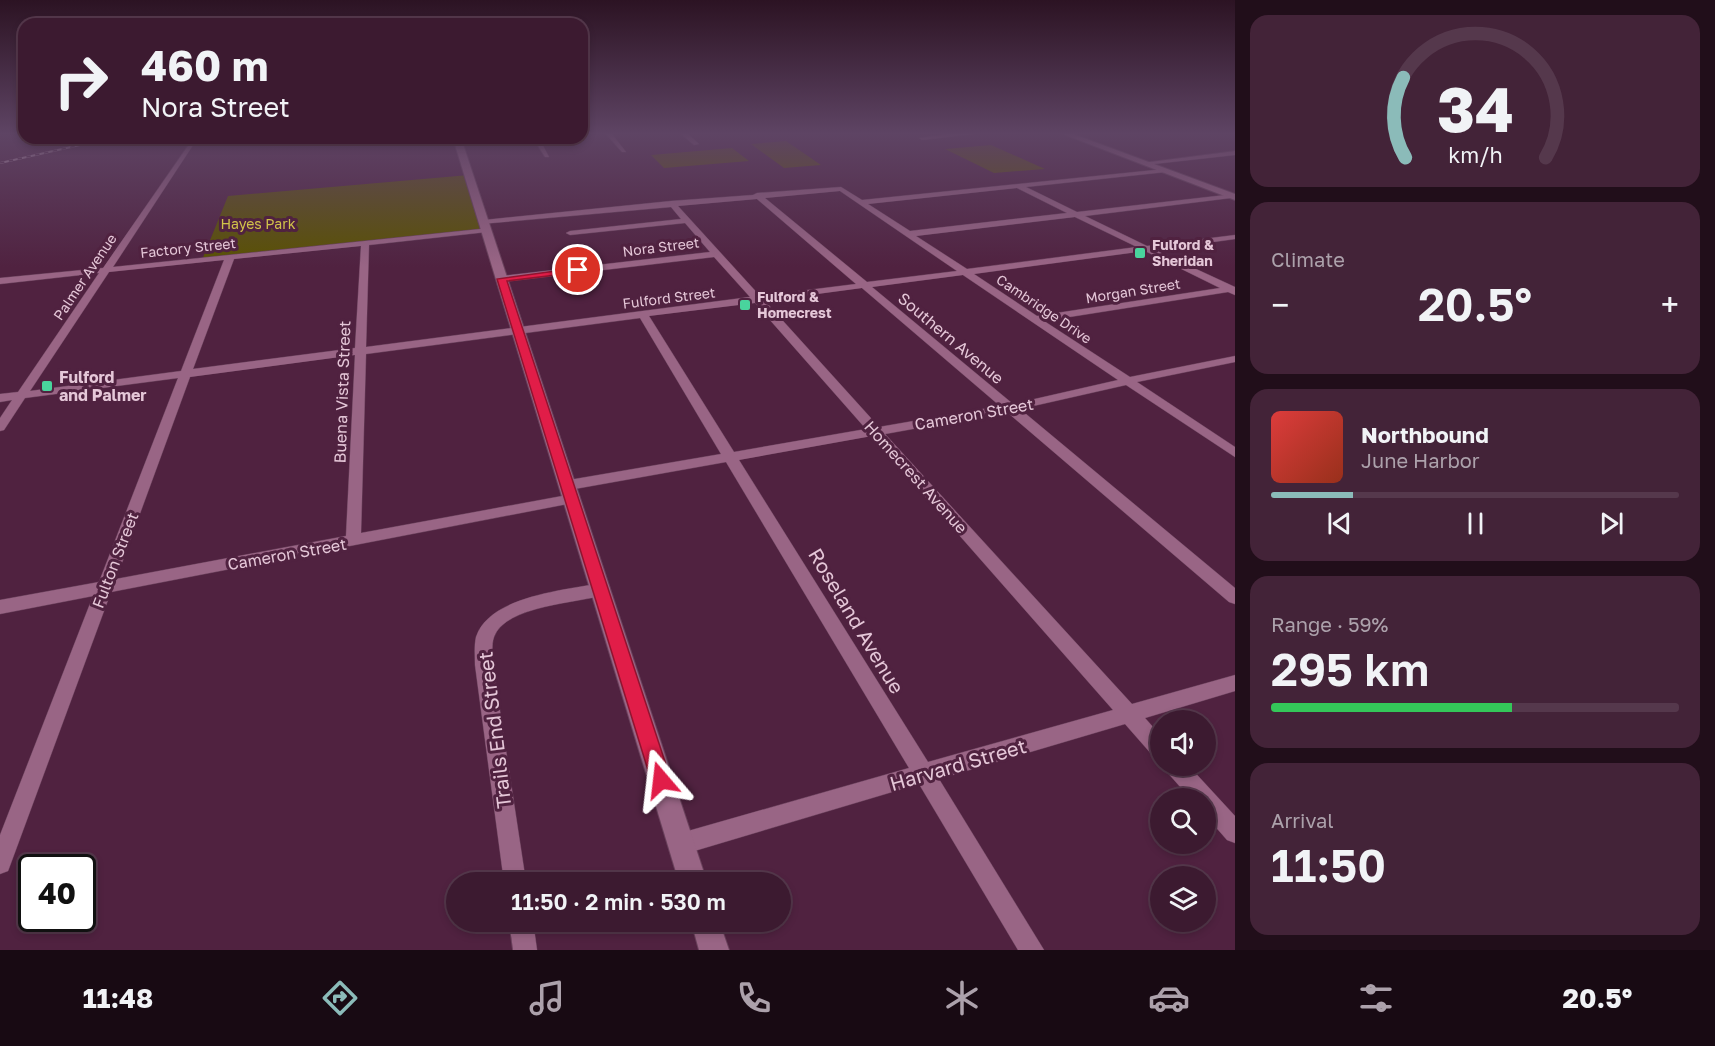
<!DOCTYPE html>
<meta charset="utf-8">
<style>
body{margin:0;font-family:"Golos Text",sans-serif;background:#432338;color:#f1f3f6;height:100vh;display:flex;flex-direction:column;font-size:22px;white-space:nowrap}
*{box-sizing:border-box;margin:0}
p{font-size:20px;color:#aca1ab}
.icon{flex:none;width:33px;height:33px;fill:none;stroke:currentColor;stroke-width:2;stroke-linecap:round;stroke-linejoin:round}
.map{position:relative;flex:1;overflow:hidden}
.details{display:flex;flex-direction:column;gap:15px;padding:15px;background:#210e1a;width:480px}
.details>*{flex:none}
.top-card{position:absolute;left:18px;top:18px;width:570px;height:126px;border-radius:18px;box-shadow:0 3px 9px #0003,0 0 0 2px #55384c;background:#3c1a30;color:#f1f3f6;overflow:hidden}
.tools{position:absolute;left:1150px;top:710px;display:grid;gap:12px}
.tools a{display:grid;place-items:center;width:66px;height:66px;border-radius:50%;background:#3c1a30;box-shadow:0 3px 9px #0003,0 0 0 2px #55384c;font-size:30px}
.speed{position:absolute;left:18px;top:854px;display:flex;gap:12px;font-size:30px;font-weight:700;text-align:center}
.speed>*{display:grid;place-content:center;width:78px;height:78px;border-radius:50%;background:#3c1a30;box-shadow:0 3px 9px #0003,0 0 0 2px #55384c;line-height:1}
.speed .limit{border:3px solid #111;border-radius:9px;background:#fff;color:#111}
.pin{position:absolute;display:grid;place-items:center;width:51px;height:51px;color:#fff;margin:-26px;border:3px solid #fff;border-radius:50%;box-shadow:0 2px 6px #0007}
.me{position:absolute;width:66px;margin:-33px;rotate:343deg;stroke-linejoin:round;filter:drop-shadow(0 0 4px #0008)}
.turn{display:flex;align-items:center;gap:21px;height:126px;padding:0 24px;font-size:27px}
.turn .icon{width:78px;height:78px;stroke-width:2.5}
.turn b{display:block;font-size:42px;line-height:51px}
.big{font-size:45px;font-weight:600;line-height:1.1}
.details .widget{flex:1;display:flex;flex-direction:column;justify-content:center;gap:9px;min-width:0;padding:0 21px;border-radius:18px;background:#432338}
.details .dial{align-items:center;gap:0}
.dial svg{height:156px;overflow:visible;fill:none;stroke:#55384c;stroke-width:7;stroke-linecap:round;text-anchor:middle}
.dial text{fill:#f1f3f6;stroke:none}
.song{display:flex;align-items:center;gap:18px}
.cover{width:72px;height:72px;border-radius:9px;background:linear-gradient(135deg,hsl(0 70% 55%),hsl(10 70% 35%))}
.played{height:6px;border-radius:3px;background:linear-gradient(90deg,#8bbbb9 20%,#55384c 20%)}
.keys{display:flex;justify-content:space-around;direction:ltr}
.heat{display:flex;justify-content:space-between;align-items:center;font-size:33px;direction:ltr}
.charge{height:9px;border-radius:4px;background:linear-gradient(90deg,#34c759 59%,#55384c 0)}
.trip{position:absolute;left:446px;top:872px;width:345px;height:60px;border-radius:30px;background:#3c1a30;box-shadow:0 3px 9px #0003,0 0 0 2px #55384c;font-weight:600;line-height:60px;text-align:center}
.dock{display:flex;height:96px;justify-content:space-around;align-items:center;background:#180a13;color:#aca1ab}
.dock .icon{width:42px;height:42px}
.dock .on{color:#8bbbb9}
.dock b{font-size:27px;color:#f1f3f6}
main{display:flex;flex:1;min-height:0}
.map>svg:first-child{display:block}
.green{fill:#5a5200}
.lines{fill:none;stroke-linecap:round;stroke-linejoin:round}
.minor-casing{stroke:#69415b;stroke-width:1}
.tertiary-casing{stroke:#69415b;stroke-width:2}
.minor{fill:#996585;fill-rule:evenodd}
.tertiary{fill:#996585;fill-rule:evenodd}
.rail-casing{stroke:#d3b3c5;stroke-width:2}
.rail{stroke:#502240;stroke-width:1.5;stroke-dasharray:4.5;stroke-linecap:butt}
.route{fill:#e11d48;stroke:#92132f;stroke-width:1.5}
.poi-dot{fill:#49d49d;stroke:#502240;stroke-width:2}
.labels{text-anchor:middle;stroke-width:6;stroke-linejoin:round;paint-order:stroke}
.far-park-label{font-size:14px;fill:#d0c249;stroke:#502240}
.far-poi-label{font-size:14px;font-weight:bold;fill:#e5c7d8;stroke:#502240;text-anchor:start}
.far-street-label{font-size:14px;fill:#e5c7d8;stroke:#502240}
.street-label{font-size:16px;fill:#e5c7d8;stroke:#502240}
.poi-label{font-size:16px;font-weight:bold;fill:#e5c7d8;stroke:#502240;text-anchor:start}
.near-street-label{font-size:20px;fill:#e5c7d8;stroke:#502240}
</style>
<main>
<div class="map">
<svg width="1235" height="950" viewBox="0 0 1235 950">
<rect width="100%" height="100%" fill="#502240"/>
<g class="green">
<path d="M786 141 821 165 784 168 751 144Z"/>
<path d="M991 145 1045 169 994 173 945 149Z"/>
<path d="M732 148 749 161 664 168 651 155Z"/>
<path d="M469 175 487 230 202 260 228 196Z"/>
</g>
<g class="lines">
<defs>
<g id="minor">
<path d="M606 134H612L626 152H622Z"/>
<path d="M681 134H688L699 144 694 145Z"/>
<path d="M949 134H973L922 140 919 138Z"/>
<path d="M533 138H539L549 157H545Z"/>
<path d="M192 140 195 142 113 267 490 228 491 230 487 232 369 245 366 347 750 297 714 257 502 282 497 279 502 276 710 252 685 223 570 235 566 233 570 231 681 219 671 207 481 224 480 222 484 220 671 201 753 195 757 193 841 187 862 200 1164 169 1166 172 1026 187 1077 212 1234 194V198H1231L1085 216 1147 246 1235 235V239L1155 250 1235 287V295L1228 292 1044 321 1130 377 1235 356V362L1137 382 1235 447V457L1126 385 1020 409 1235 588V604L1229 602 1007 412 885 434 1132 704 1235 675V691L1145 718 1161 736V760L1154 757 1125 724 939 779 1044 950H1018L919 784 681 855 673 852 670 844 673 836 681 833 909 768 726 462 569 490 562 485 569 480 721 454 640 318 366 354 361 533 573 494 578 496 580 499 578 502 111 592 11 863 8 871 0 874V835L93 596 0 614V600L99 582 178 378 25 398 4 430 0 431V418L12 400 0 402V394L18 392 99 273 0 284V278L103 268ZM1017 188 1067 213 910 231 868 204ZM840 191 957 271 867 282 765 198ZM757 199 856 284 760 296 678 206ZM1075 217 1137 247 967 269 916 236ZM361 246 355 348 193 369 234 259ZM1145 251 1220 288 1037 316 974 274ZM224 260 181 371 30 391 109 272ZM963 275 1118 380 1013 404 872 287ZM862 288 1000 406 879 427 765 301ZM755 303 866 429 734 452 649 316ZM355 355 346 536 116 579 190 377ZM872 436 1113 710 928 762 739 460Z"/>
<path d="M1235 151V155L1145 165 1142 163Z"/>
<path d="M602 583 608 584 610 589 608 594C580 603 505 605 494 637 491 645 493 656 493 665L526 882H504L475 665C475 656 474 646 476 637 489 596 566 590 602 583Z"/>
<path d="M1164 765H1188L1235 816V843L1227 840 1206 816V798H1190L1167 772Z"/>
<path d="M509 921H533L537 950H513Z"/>
</g>
<g id="tertiary">
<path d="M1063 134H1073L1235 194V200Z"/>
<path d="M453 138H461L707 882H679Z"/>
<path d="M691 921H719L729 950H699Z"/>
</g>
</defs>
<use href="#minor" class="minor-casing"/>
<use href="#tertiary" class="tertiary-casing"/>
<use href="#minor" class="minor"/>
<use href="#tertiary" class="tertiary"/>
<defs>
<path id="rail" d="M0 163 111 138"/>
</defs>
<use href="#rail" class="rail-casing"/>
<use href="#rail" class="rail"/>
</g>
<linearGradient id="sky" x2="0" y2="1"><stop stop-color="#2c1323"/><stop offset="0.5" stop-color="#5e4464"/><stop offset="1" stop-color="#5e4464" stop-opacity="0"/></linearGradient>
<rect width="1235" height="267" fill="url(#sky)"/>
<path class="route" d="M578 268H581V272L507 281 671 780 668 787 661 790 654 787 651 780 497 279Z"/>
<g class="poi-dot">
<rect x="1134" y="247" width="12" height="12" rx="3"/>
<rect x="739" y="299" width="12" height="12" rx="3"/>
<rect x="41" y="380" width="12" height="12" rx="3"/>
</g>
<g class="labels">
<g class="far-park-label">
<text x="258" y="229">Hayes Park</text>
</g>
<g class="far-poi-label">
<text x="1152" y="250">Fulford &amp;<tspan x="1152" dy="16">Sheridan</tspan></text>
<text x="757" y="302">Fulford &amp;<tspan x="757" dy="16">Homecrest</tspan></text>
</g>
<g class="far-street-label">
<text transform="translate(661 247) rotate(-7)" y="5">Nora Street</text>
<text transform="translate(188 248) rotate(-6)" y="5">Factory Street</text>
<text transform="translate(85 277) rotate(-56)" y="5">Palmer Avenue</text>
<text transform="translate(1133 291) rotate(-9)" y="5">Morgan Street</text>
<text transform="translate(669 298) rotate(-7)" y="5">Fulford Street</text>
<text transform="translate(1044 309) rotate(34)" y="5">Cambridge Drive</text>
</g>
<g class="street-label">
<text transform="translate(951 338) rotate(40)" y="6">Southern Avenue</text>
<text transform="translate(342 392) rotate(-88)" y="6">Buena Vista Street</text>
<text transform="translate(974 414) rotate(-10)" y="6">Cameron Street</text>
<text transform="translate(916 477) rotate(48)" y="6">Homecrest Avenue</text>
<text transform="translate(287 554) rotate(-10)" y="6">Cameron Street</text>
<text transform="translate(115 560) rotate(-69)" y="6">Fulton Street</text>
</g>
<g class="poi-label">
<text x="59" y="383">Fulford<tspan x="59" dy="18">and Palmer</tspan></text>
</g>
<g class="near-street-label">
<text transform="translate(856 621) rotate(59)" y="7">Roseland Avenue</text>
<text transform="translate(495 730) rotate(-97)" y="7">Trails End Street</text>
<text transform="translate(958 765) rotate(-16)" y="7">Harvard Street</text>
</g>
</g>
</svg>
<div class="tools">
<a><svg class="icon" aria-label="sound" viewBox="0 0 24 24"><path d="M4 9h4l5-4v14l-5-4H4zM17 9q2 3 0 6"/></svg></a>
<a><svg class="icon" aria-label="search" viewBox="0 0 24 24"><circle cx="10" cy="10" r="6"/><path d="M15 15l6 6"/></svg></a>
<a><svg class="icon" aria-label="layers" viewBox="0 0 24 24"><path d="M12 4l9 5-9 5-9-5zM3 14l9 5 9-5"/></svg></a>
</div>
<div class="speed"><div class="limit">40</div></div>
<div class="pin" style="left:578px;top:270px;background:#d93025"><svg class="icon" aria-label="arrive" viewBox="0 0 24 24"><path d="M6 21V4h12l-3 4 3 4H6"/></svg></div>
<svg class="me" style="left:661px;top:780px" viewBox="-20 -20 40 40"><path d="M0-17L14 15 0 8-14 15z" fill="#e11d48" stroke="#fff" stroke-width="4"/></svg>
<div class="trip">11:50 · 2 min · 530 m</div>
<div class="top-card">
<div class="turn"><svg class="icon" aria-label="right" viewBox="0 0 24 24"><path d="M7 20v-9h11M14 6l5 5-5 5"/></svg><div><b>460 m</b>Nora Street</div></div>
</div>
</div>
<section class="details">
<div class="widget dial"><svg viewBox="0 0 100 80">
<path d="M14 69A42 42 0 1 1 86 69"/>
<path d="M14 69A42 42 0 0 1 13 28" stroke="#8bbbb9"/>
<text x="50" y="56" font-size="32" font-weight="700">34</text>
<text x="50" y="72" font-size="11">km/h</text>
</svg></div>
<div class="widget"><p>Climate</p>
<div class="heat"><a>−</a><b class="big">20.5°</b><a>+</a></div>
</div>
<div class="widget">
<div class="song"><i class="cover"></i><div><b>Northbound</b><p>June Harbor</p></div></div>
<div class="played"></div>
<div class="keys"><svg class="icon" aria-label="previous" viewBox="0 0 24 24"><path d="M18 5L8 12l10 7zM5 5v14"/></svg><svg class="icon" aria-label="pause" viewBox="0 0 24 24"><path d="M8 5v14M16 5v14"/></svg><svg class="icon" aria-label="next" viewBox="0 0 24 24"><path d="M6 5l10 7-10 7zM19 5v14"/></svg></div>
</div>
<div class="widget"><p>Range · 59%</p><b class="big">295 km</b><div class="charge"></div></div>
<div class="widget"><p>Arrival</p><b class="big">11:50</b></div>
</section>
</main>
<nav class="dock">
<b>11:48</b>
<svg class="icon on" aria-label="directions" viewBox="0 0 24 24"><path d="M12 3l9 9-9 9-9-9zM9 14v-3h6M13 9l2 2-2 2"/></svg>
<svg class="icon" aria-label="music" viewBox="0 0 24 24"><path d="M9 18V5l10-2v13"/><circle cx="6" cy="18" r="3"/><circle cx="16" cy="16" r="3"/></svg>
<svg class="icon" aria-label="phone" viewBox="0 0 24 24"><path d="M5 4h4l2 5-3 2q2 4 5 5l2-3 5 2v4C11 20 4 13 5 4z"/></svg>
<svg class="icon" aria-label="climate" viewBox="0 0 24 24"><path d="M12 3v18M4 7l16 10M4 17L20 7"/></svg>
<svg class="icon" aria-label="car" viewBox="0 0 24 24"><path d="M5 17H2v-5l4-1 3-4h7l3 4 3 1v5h-3M9 17h6M6 11h13"/><circle cx="7" cy="17" r="2"/><circle cx="17" cy="17" r="2"/></svg>
<svg class="icon" aria-label="filters" viewBox="0 0 24 24"><path d="M4 7h16M4 17h16"/><circle cx="9" cy="7" r="2"/><circle cx="15" cy="17" r="2"/></svg>
<b>20.5°</b>
</nav>
